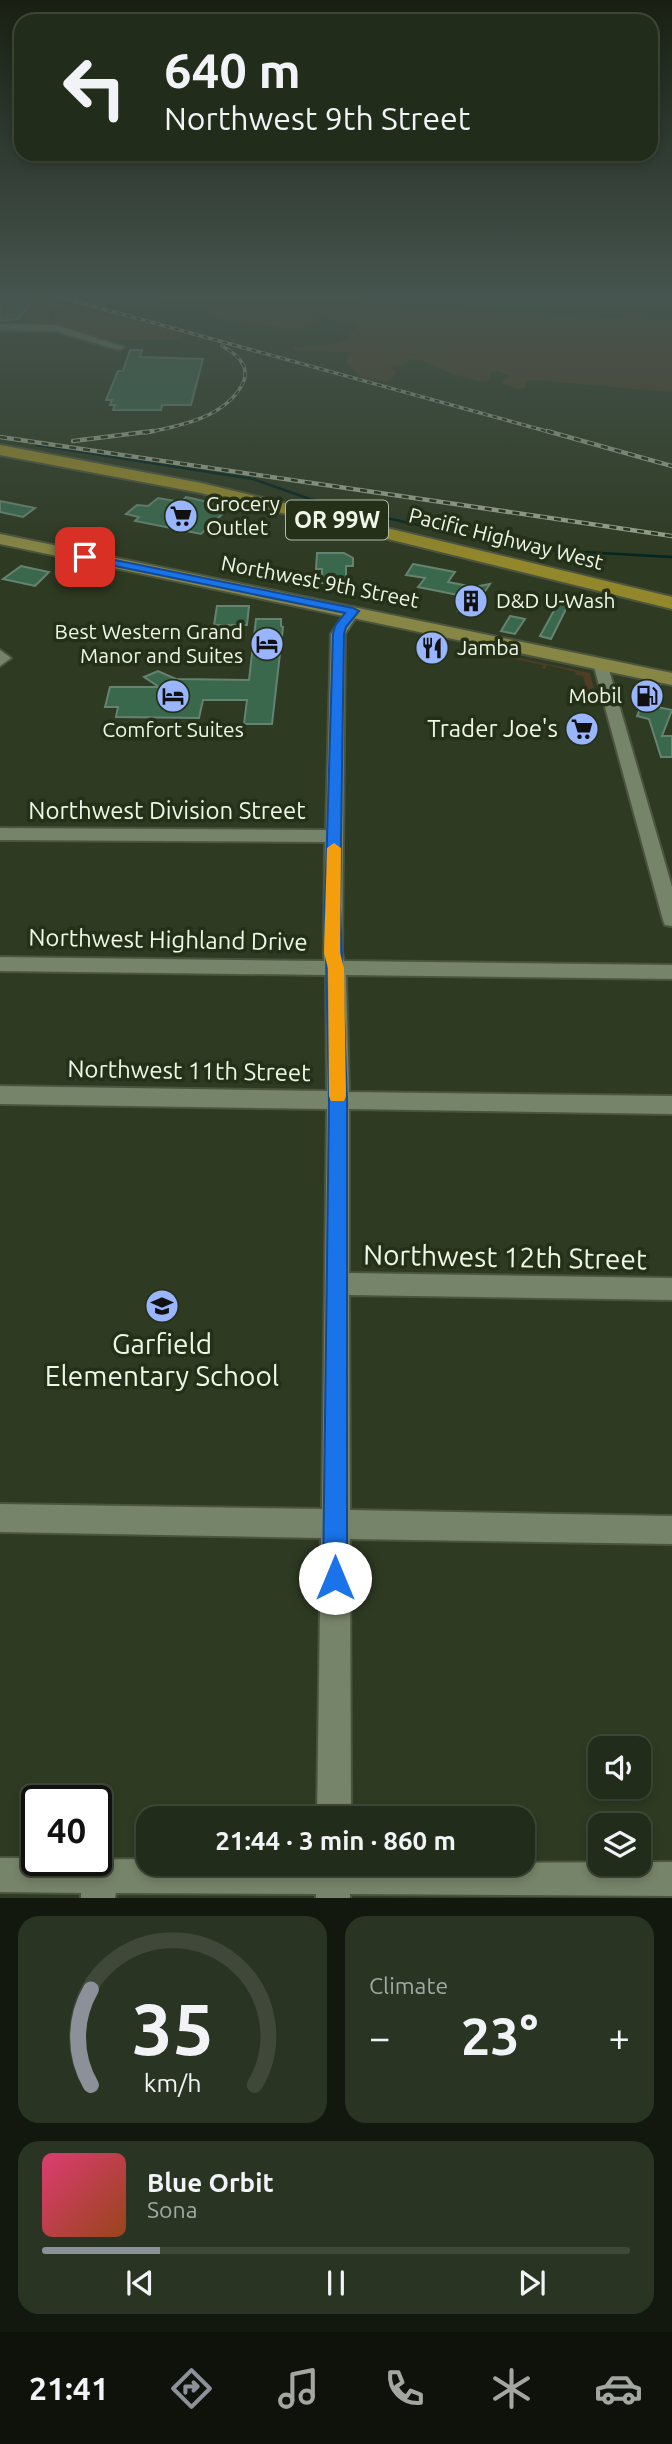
<!DOCTYPE html>
<meta charset="utf-8">
<style>
body{margin:0;font-family:Ubuntu,sans-serif;background:#2a3423;color:#f1f3f6;height:100vh;display:flex;flex-direction:column;font-size:26px;white-space:nowrap}
*{box-sizing:border-box;margin:0}
p{font-size:23px;color:#a2a7a2}
.icon{flex:none;width:38px;height:38px;fill:none;stroke:currentColor;stroke-width:2;stroke-linecap:round;stroke-linejoin:round}
.map{position:relative;height:1898px;overflow:hidden}
.drawer{display:flex;flex-direction:column;gap:18px;padding:18px;background:#13180e;flex:1}
.drawer>*{flex:none}
.banner{position:absolute;left:14px;top:14px;width:644px;height:147px;border-radius:21px;box-shadow:0 4px 10px #0003,0 0 0 2px #3f4839;background:#222c1a;color:#f1f3f6;overflow:hidden}
.fabs{position:absolute;left:588px;top:1736px;display:grid;gap:14px}
.fabs a{display:grid;place-items:center;width:63px;height:63px;border-radius:14px;background:#222c1a;box-shadow:0 4px 10px #0003,0 0 0 2px #3f4839;font-size:35px}
.speed{position:absolute;left:21px;top:1785px;display:flex;gap:14px;font-size:35px;font-weight:700;text-align:center}
.speed>*{display:grid;place-content:center;width:91px;height:91px;border-radius:50%;background:#222c1a;box-shadow:0 4px 10px #0003,0 0 0 2px #3f4839;line-height:1}
.speed .limit{border:4px solid #111;border-radius:10px;background:#fff;color:#111}
.pin{position:absolute;display:grid;place-items:center;width:60px;height:60px;color:#fff;margin:-30px;border-radius:14px;box-shadow:0 4px 10px #0006}
.me{position:absolute;width:77px;margin:-38px;rotate:0deg;stroke-linejoin:round;filter:drop-shadow(0 0 5px #0008)}
.turn{display:flex;align-items:center;gap:24px;height:147px;padding:0 35px;font-size:32px}
.turn .icon{width:91px;height:91px;stroke-width:2.5}
.turn b{display:block;font-size:49px;line-height:60px}
.big{font-size:52px;font-weight:700;line-height:1.1}
.drawer .widget{flex:1;display:flex;flex-direction:column;justify-content:center;gap:10px;min-width:0;padding:0 24px;border-radius:21px;background:#2a3423}
.drawer .dial{align-items:center;gap:0}
.dial svg{height:182px;overflow:visible;fill:none;stroke:#3f4839;stroke-width:7;stroke-linecap:round;text-anchor:middle}
.dial text{fill:#f1f3f6;stroke:none}
.song{display:flex;align-items:center;gap:21px}
.cover{width:84px;height:84px;border-radius:10px;background:linear-gradient(135deg,hsl(340 70% 55%),hsl(20 70% 35%))}
.played{height:7px;border-radius:4px;background:linear-gradient(90deg,#8c9099 20%,#3f4839 20%)}
.keys{display:flex;justify-content:space-around;direction:ltr}
.heat{display:flex;justify-content:space-between;align-items:center;font-size:38px;direction:ltr}
.drawer .tiles{flex:1;display:grid;gap:18px;grid-template-columns:1fr 1fr}
.widget:last-child{grid-column:span 2}
.trip{position:absolute;left:136px;top:1806px;width:399px;height:70px;border-radius:21px;background:#222c1a;box-shadow:0 4px 10px #0003,0 0 0 2px #3f4839;font-weight:700;line-height:70px;text-align:center}
.tabs{display:flex;height:112px;justify-content:space-around;align-items:center;background:#0e120a;color:#a2a7a2}
.tabs .icon{width:49px;height:49px}
.tabs .active{color:#8c9099}
.tabs b{font-size:32px;color:#f1f3f6}
.map>svg:first-child{display:block}
.green{fill:#4f3d25}
.lines{fill:none;stroke-linecap:round;stroke-linejoin:round}
.stream{stroke:#032622;stroke-width:2.5}
.building{fill:#3a684d;stroke:#668371;stroke-width:2}
.minor-casing{stroke:#4b543f;stroke-width:4}
.major-casing{stroke:#4b543f;stroke-width:4}
.highway-casing{stroke:#4b543f;stroke-width:4}
.minor{fill:#768469;fill-rule:evenodd}
.major{fill:#878644;fill-rule:evenodd}
.highway{fill:#93872b;fill-rule:evenodd}
.rail-far1-casing{stroke:#9aa390;stroke-width:3.5}
.rail-casing{stroke:#9aa390;stroke-width:4.5}
.rail-far1{stroke:#253018;stroke-width:2;stroke-dasharray:5;stroke-linecap:butt}
.rail{stroke:#253018;stroke-width:2.5;stroke-dasharray:7;stroke-linecap:butt}
.route{fill:#1a73e8;stroke:#114b97;stroke-width:2}
.slow{fill:#f59e0b}
.labels{text-anchor:middle;stroke-width:7;stroke-linejoin:round;paint-order:stroke}
.far-poi-label{font-size:21px;fill:#eff6e7;stroke:#253018;text-anchor:start}
.far-street-label{font-size:21px;fill:#eff6e7;stroke:#253018}
.shield{fill:#253018;stroke:#b2bba9;stroke-width:2}
.shield-label{font-size:23px;font-weight:bold;fill:#eff6e7}
.poi-label{font-size:24px;fill:#eff6e7;stroke:#253018;text-anchor:end}
.street-label{font-size:24px;fill:#eff6e7;stroke:#253018}
.near-street-label{font-size:28px;fill:#eff6e7;stroke:#253018}
.near-poi-label{font-size:28px;fill:#eff6e7;stroke:#253018}
</style>
<div class="map">
<svg width="672" height="1898" viewBox="0 0 672 1898">
<rect width="100%" height="100%" fill="#2e3a22"/>
<g class="green">
<path d="M151 294H342L388 308 620 318 626 316 631 310H638L647 318 672 320V392L533 380 526 381 525 388 518 389 503 384 502 381 510 376 498 371 491 372 490 380 483 382C472 379 461 377 450 373 436 368 427 360 412 359L405 364 390 367 395 371 392 380 384 382 364 377 356 374 346 360 352 354 349 352 294 351 293 347 336 344 351 336 350 333 357 328 356 325 308 312 303 314 318 321 299 330 224 320 202 309 178 306 176 301H164Z"/>
<path d="M34 299 58 305 49 320 51 322 64 300 187 335 179 338 185 340H110L51 323H20Z"/>
<path d="M468 647 590 673 598 705H584L590 702 583 676 575 675 576 672 547 665 545 669 542 668 543 665 505 657 502 660 501 656H466L464 660 463 654Z"/>
</g>
<g class="lines">
<path class="stream" d="M36 445 253 479 327 505 528 549 672 557"/>
</g>
<g class="building">
<path d="M5 296 30 303 19 319 0 321V298Z"/>
<path d="M130 350H142L140 357 203 359 191 405H162L161 410H113L115 405H110L112 400H106L118 371H123Z"/>
<path d="M186 497 230 507 201 534 135 521 139 517 126 514 137 505 148 506 158 498 181 502Z"/>
<path d="M0 501 35 508 23 517 0 512Z"/>
<path d="M317 553H344L353 558V566H346V583H322V569H316Z"/>
<path d="M413 564 455 572 448 582 474 587 490 584 470 613 458 611 468 597 418 587 425 578 406 575Z"/>
<path d="M21 566 49 572 35 586 3 579Z"/>
<path d="M558 603 568 605 551 639 540 636Z"/>
<path d="M217 606H249L247 625H214Z"/>
<path d="M510 616 525 619 515 634 501 631Z"/>
<path d="M256 619H281V626L283 627 272 724H244L247 700H203L199 718 116 717 118 707H105L110 687H159L144 677 158 671 176 679 249 680Z"/>
<path d="M651 683 660 685 652 706 672 710 662 736H672V757H661L649 719 637 716 643 702 636 701 642 687 649 689Z"/>
</g>
<g class="lines">
<defs>
<g id="minor">
<path d="M0 324 56 325 124 347 119 350 55 331 0 330Z"/>
<path d="M353 607 360 611 345 634 342 953 344 961 672 965V979L346 975 349 1092 672 1096V1114L349 1109V1273L672 1278V1300L349 1295 350 1510 672 1516V1544L350 1539 351 1818H317L321 1538 0 1532V1504L322 1509 327 1109 0 1104V1086L327 1091 326 975 0 971V957L324 961 325 842 0 840V828L326 830 331 634 348 608Z"/>
<path d="M0 650 11 658 0 666Z"/>
<path d="M600 659 607 663 672 887V926L665 925 663 920 593 663Z"/>
<path d="M0 1858H37V1860L149 1859V1864L672 1862V1896L350 1894V1898H316V1894L116 1893 115 1898H81V1893L0 1892Z"/>
</g>
<path id="major" d="M0 534 672 673V685L0 544Z"/>
<path id="highway" d="M0 445 201 483 672 597V609L201 493 0 455Z"/>
</defs>
<use href="#minor" class="minor-casing"/>
<use href="#major" class="major-casing"/>
<use href="#highway" class="highway-casing"/>
<use href="#minor" class="minor"/>
<use href="#major" class="major"/>
<use href="#highway" class="highway"/>
<defs>
<g id="rail-far1">
<path d="M49 294 553 433"/>
<path d="M145 433C179 426 224 418 242 385 252 367 237 354 222 346"/>
</g>
<g id="rail">
<path d="M547 431 672 466"/>
<path d="M0 437 672 536"/>
<path d="M73 441 153 431"/>
</g>
</defs>
<use href="#rail-far1" class="rail-far1-casing"/>
<use href="#rail" class="rail-casing"/>
<use href="#rail-far1" class="rail-far1"/>
<use href="#rail" class="rail"/>
</g>
<linearGradient id="sky" x2="0" y2="1"><stop stop-color="#192013"/><stop offset="0.53" stop-color="#46554f"/><stop offset="1" stop-color="#46554f" stop-opacity="0"/></linearGradient>
<rect width="672" height="560" fill="url(#sky)"/>
<path class="route" d="M85 554 353 608 359 611 346 627 344 634 340 906 347 1101V1578L344 1586 335 1590 326 1586 323 1578 329 1101 325 906 333 634 335 626 345 613 81 559 80 557Z"/>
<path class="slow" d="M334 843 341 848 340 953 344 968 346 1096 344 1101H331L329 1096 328 968 324 953 327 848Z"/>
<defs>
<symbol id="supermarket-disc" viewBox="-11 -11 22 22"><circle r="9.5" fill="#99b5fd" stroke="#253018"/><path d="M-6-5.5h2.5l.6 2H6L4.5 2H-2.5L-4.4-4H-6ZM-1.5 3.2a1.3 1.3 0 1 0 .1 0ZM3 3.2a1.3 1.3 0 1 0 .1 0Z" fill="#111"/></symbol>
<symbol id="building-disc" viewBox="-11 -11 22 22"><circle r="9.5" fill="#99b5fd" stroke="#253018"/><path d="M-4-6H4V6H1V3H-1V6H-4ZM-2.5-4.3h1.7v1.8h-1.7ZM.8-4.3h1.7v1.8H.8ZM-2.5-1h1.7V.8h-1.7ZM.8-1h1.7V.8H.8Z" fill="#111"/></symbol>
<symbol id="hotel-disc" viewBox="-11 -11 22 22"><circle r="9.5" fill="#99b5fd" stroke="#253018"/><path d="M-6-4.5h1.5V1H6V5H4.5V3h-9V5H-6ZM-4 0a1.8 1.8 0 1 1 3.6 0ZM.5 0V-2.5h3Q6-2.5 6 0Z" fill="#111"/></symbol>
<symbol id="restaurant-disc" viewBox="-11 -11 22 22"><circle r="9.5" fill="#99b5fd" stroke="#253018"/><path d="M-5-6h1v4h1v-4h1v4h1v-4h1v5L-1.5 .5V6h-2V.5L-5-1ZM5-6V6H3V1.5H1.5Q1.5-4 5-6Z" fill="#111"/></symbol>
<symbol id="fuel-disc" viewBox="-11 -11 22 22"><circle r="9.5" fill="#99b5fd" stroke="#253018"/><path d="M-5.5-6h7V0h2V4h1.3V-2.5L3-4.5l.8-.8L6-3V5H2.5V1h-1V6h-7ZM-4.2-4.7v3.2H.2V-4.7Z" fill="#111"/></symbol>
<symbol id="school-disc" viewBox="-11 -11 22 22"><circle r="9.5" fill="#99b5fd" stroke="#253018"/><path d="M0-5L7-2L0 1L-7-2ZM-4 1L0 2.5L4 1V4Q0 6-4 4Z" fill="#111"/></symbol>
</defs>
<g fill-rule="evenodd">
<use href="#supermarket-disc" x="162" y="497" width="38" height="38"/>
<use href="#building-disc" x="452" y="582" width="38" height="38"/>
<use href="#hotel-disc" x="248" y="625" width="38" height="38"/>
<use href="#restaurant-disc" x="413" y="629" width="38" height="38"/>
<use href="#hotel-disc" x="154" y="677" width="38" height="38"/>
<use href="#fuel-disc" x="628" y="677" width="38" height="38"/>
<use href="#supermarket-disc" x="563" y="710" width="38" height="38"/>
<use href="#school-disc" x="143" y="1287" width="38" height="38"/>
</g>
<g class="labels">
<g class="far-poi-label">
<text x="206" y="511">Grocery<tspan x="206" dy="24">Outlet</tspan></text>
<text x="496" y="608">D&amp;D U-Wash</text>
<text x="243" y="639" text-anchor="end">Best Western Grand<tspan x="243" dy="24">Manor and Suites</tspan></text>
<text x="457" y="655">Jamba</text>
<text x="622" y="703" text-anchor="end">Mobil</text>
<text x="173" y="737" text-anchor="middle">Comfort Suites</text>
</g>
<g class="far-street-label">
<text transform="translate(506 539) rotate(14)" y="7">Pacific Highway West</text>
<text transform="translate(320 582) rotate(11)" y="7">Northwest 9th Street</text>
</g>
<rect class="shield" x="286" y="500.5" width="102" height="39" rx="5"/>
<g class="shield-label">
<text x="337" y="528">OR 99W</text>
</g>
<g class="poi-label">
<text x="558" y="737">Trader Joe's</text>
</g>
<g class="street-label">
<text x="167" y="819">Northwest Division Street</text>
<text transform="translate(168 940) rotate(1)" y="8">Northwest Highland Drive</text>
<text transform="translate(189 1071) rotate(1)" y="8">Northwest 11th Street</text>
</g>
<g class="near-street-label">
<text transform="translate(505 1257) rotate(1)" y="10">Northwest 12th Street</text>
</g>
<g class="near-poi-label">
<text x="162" y="1354">Garfield<tspan x="162" dy="32">Elementary School</tspan></text>
</g>
</g>
</svg>
<div class="fabs">
<a><svg class="icon" aria-label="sound" viewBox="0 0 24 24"><path d="M4 9h4l5-4v14l-5-4H4zM17 9q2 3 0 6"/></svg></a>
<a><svg class="icon" aria-label="layers" viewBox="0 0 24 24"><path d="M12 4l9 5-9 5-9-5zM3 14l9 5 9-5"/></svg></a>
</div>
<div class="speed"><div class="limit">40</div></div>
<div class="pin" style="left:85px;top:557px;background:#d93025"><svg class="icon" aria-label="arrive" viewBox="0 0 24 24"><path d="M6 21V4h12l-3 4 3 4H6"/></svg></div>
<svg class="me" style="left:335px;top:1578px" viewBox="-20 -20 40 40"><circle r="19" fill="#fff"/><path d="M0-13L10 11 0 6-10 11z" fill="#1a73e8"/></svg>
<div class="trip">21:44 · 3 min · 860 m</div>
<div class="banner">
<div class="turn"><svg class="icon" aria-label="left" viewBox="0 0 24 24"><path d="M17 20v-9H6M10 6l-5 5 5 5"/></svg><div><b>640 m</b>Northwest 9th Street</div></div>
</div>
</div>
<section class="drawer">
<div class="tiles">
<div class="widget dial"><svg viewBox="0 0 100 80">
<path d="M14 69A42 42 0 1 1 86 69"/>
<path d="M14 69A42 42 0 0 1 14 27" stroke="#8c9099"/>
<text x="50" y="56" font-size="32" font-weight="700">35</text>
<text x="50" y="72" font-size="11">km/h</text>
</svg></div>
<div class="widget"><p>Climate</p>
<div class="heat"><a>−</a><b class="big">23°</b><a>+</a></div>
</div>
<div class="widget">
<div class="song"><i class="cover"></i><div><b>Blue Orbit</b><p>Sona</p></div></div>
<div class="played"></div>
<div class="keys"><svg class="icon" aria-label="previous" viewBox="0 0 24 24"><path d="M18 5L8 12l10 7zM5 5v14"/></svg><svg class="icon" aria-label="pause" viewBox="0 0 24 24"><path d="M8 5v14M16 5v14"/></svg><svg class="icon" aria-label="next" viewBox="0 0 24 24"><path d="M6 5l10 7-10 7zM19 5v14"/></svg></div>
</div>
</div>
</section>
<nav class="tabs">
<b>21:41</b>
<svg class="icon active" aria-label="directions" viewBox="0 0 24 24"><path d="M12 3l9 9-9 9-9-9zM9 14v-3h6M13 9l2 2-2 2"/></svg>
<svg class="icon" aria-label="music" viewBox="0 0 24 24"><path d="M9 18V5l10-2v13"/><circle cx="6" cy="18" r="3"/><circle cx="16" cy="16" r="3"/></svg>
<svg class="icon" aria-label="phone" viewBox="0 0 24 24"><path d="M5 4h4l2 5-3 2q2 4 5 5l2-3 5 2v4C11 20 4 13 5 4z"/></svg>
<svg class="icon" aria-label="climate" viewBox="0 0 24 24"><path d="M12 3v18M4 7l16 10M4 17L20 7"/></svg>
<svg class="icon" aria-label="car" viewBox="0 0 24 24"><path d="M5 17H2v-5l4-1 3-4h7l3 4 3 1v5h-3M9 17h6M6 11h13"/><circle cx="7" cy="17" r="2"/><circle cx="17" cy="17" r="2"/></svg>
</nav>
